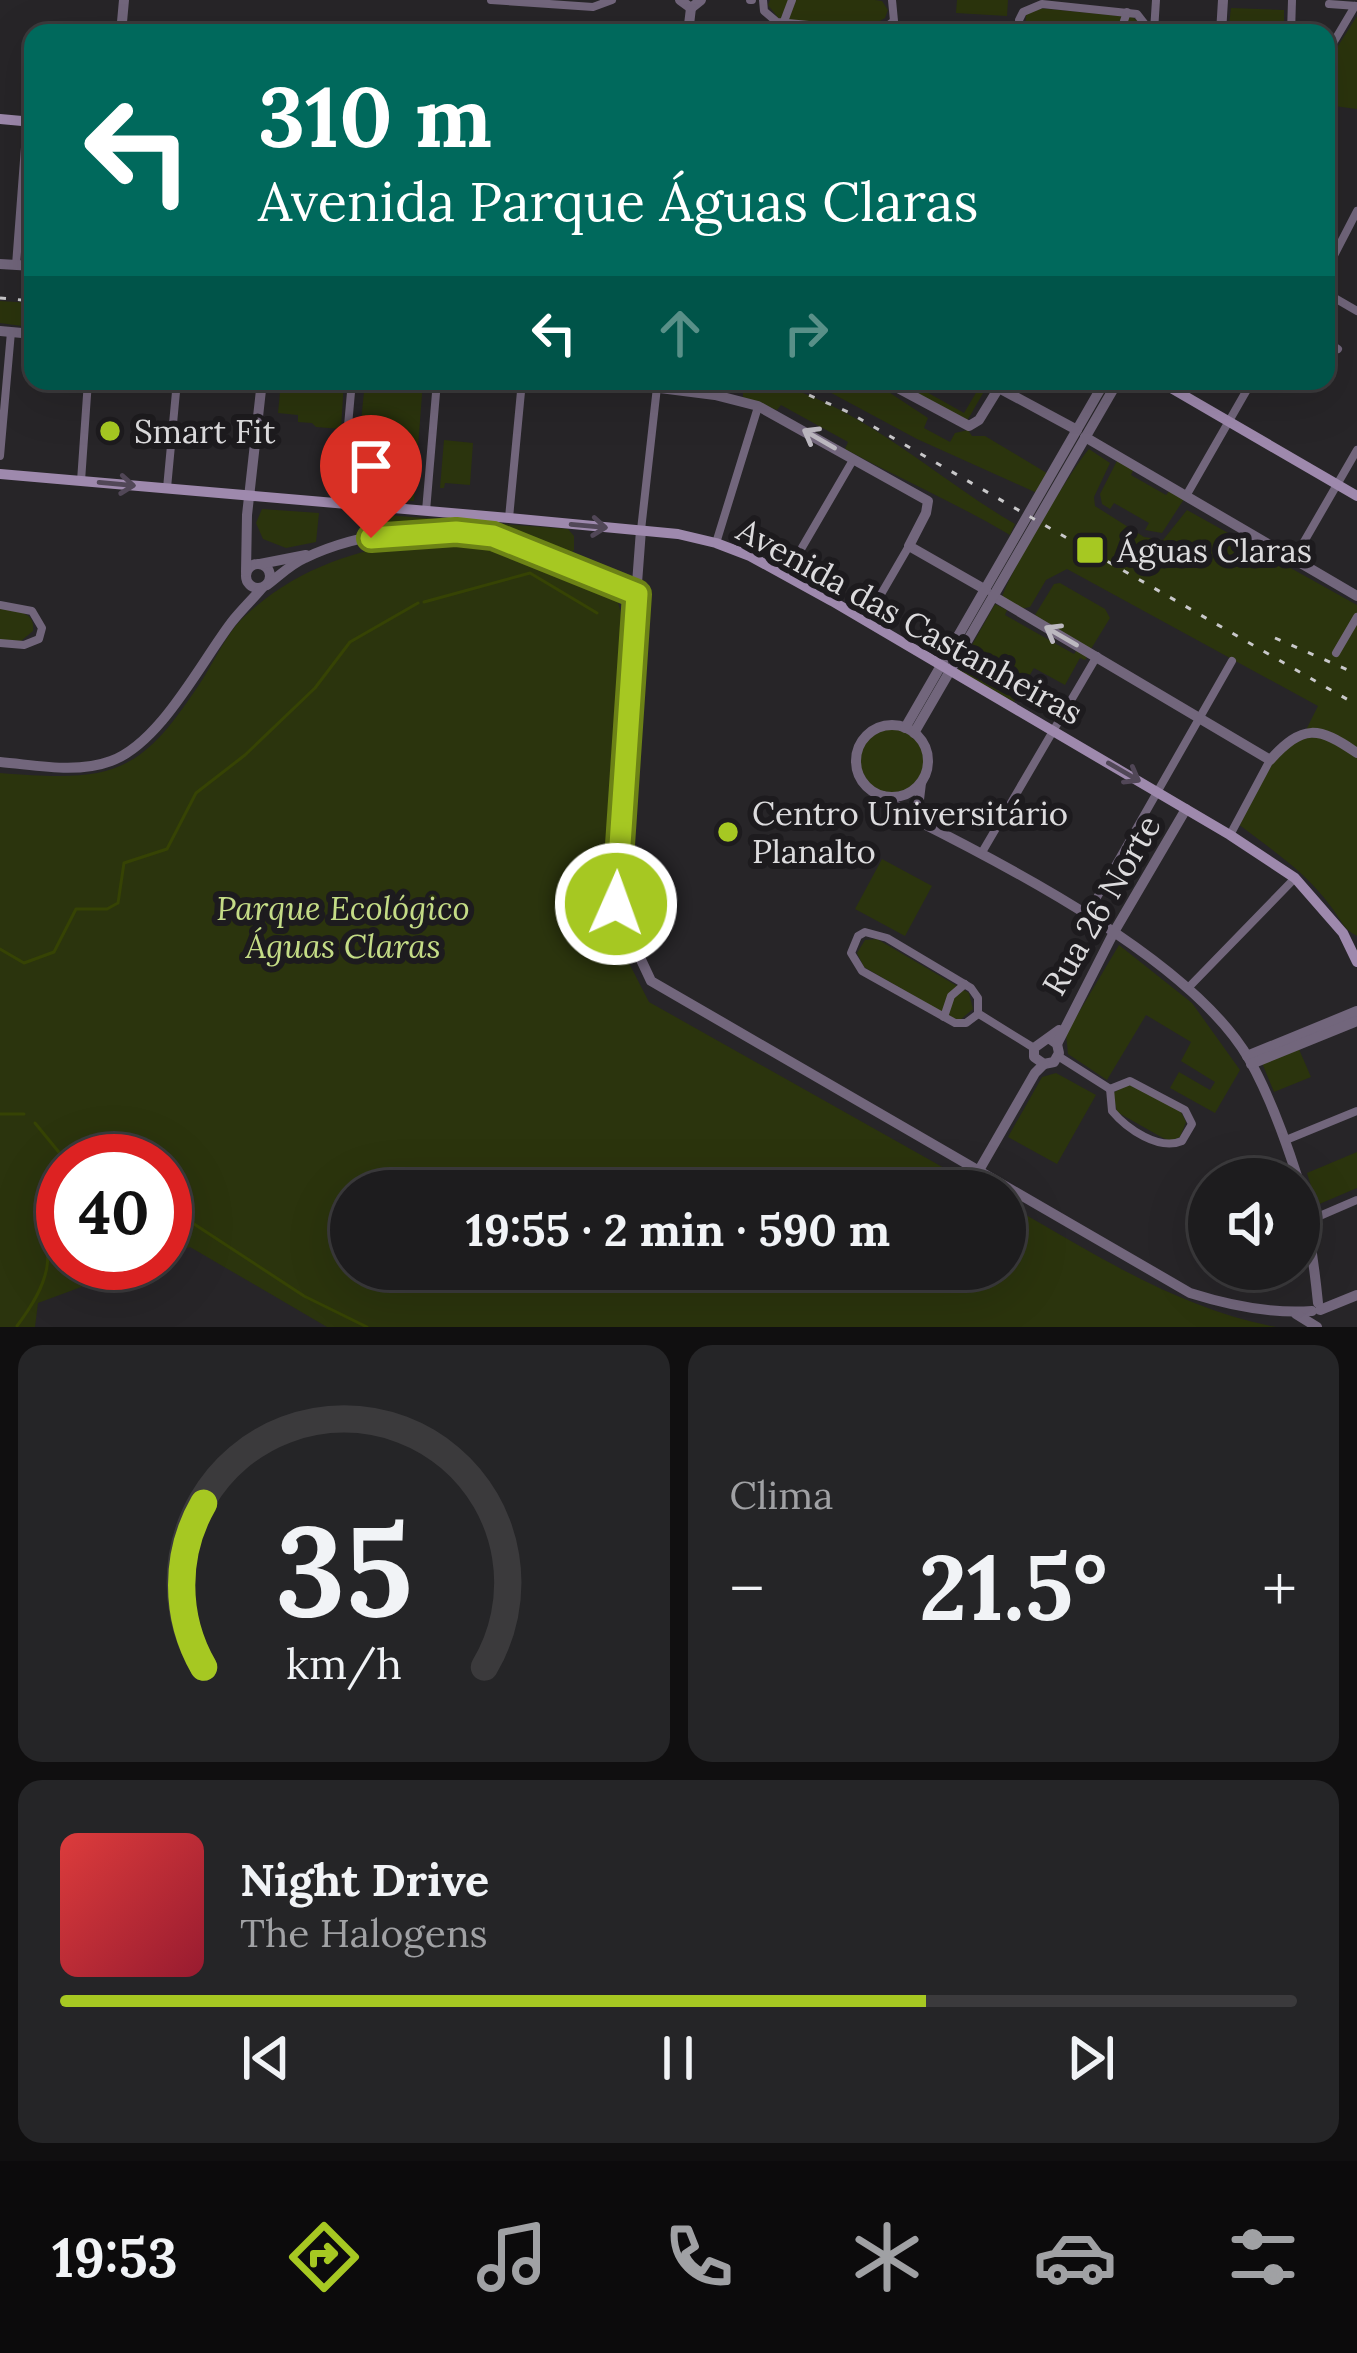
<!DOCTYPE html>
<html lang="pt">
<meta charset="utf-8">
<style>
body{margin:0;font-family:Lora,serif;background:#252527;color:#f1f3f6;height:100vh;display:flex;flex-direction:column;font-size:45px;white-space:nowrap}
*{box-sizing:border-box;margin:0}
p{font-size:39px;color:#a0a1a4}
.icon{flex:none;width:66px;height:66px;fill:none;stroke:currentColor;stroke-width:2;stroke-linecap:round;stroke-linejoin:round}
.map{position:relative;height:1327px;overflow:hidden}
.sheet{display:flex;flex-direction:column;gap:18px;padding:18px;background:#100f10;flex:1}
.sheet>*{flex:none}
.guide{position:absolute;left:24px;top:24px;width:1311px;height:366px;border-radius:24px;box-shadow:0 12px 48px #0002,0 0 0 3px #3b3a3c;background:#00695c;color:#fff;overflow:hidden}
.controls{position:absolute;left:1188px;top:1158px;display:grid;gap:24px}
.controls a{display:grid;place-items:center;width:132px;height:132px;border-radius:50%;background:#1d1c1e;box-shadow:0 12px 48px #0002,0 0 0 3px #3b3a3c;font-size:60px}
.speed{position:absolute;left:36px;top:1134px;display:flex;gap:24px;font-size:60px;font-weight:700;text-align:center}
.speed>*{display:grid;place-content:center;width:156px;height:156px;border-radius:50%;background:#1d1c1e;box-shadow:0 12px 48px #0002,0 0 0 3px #3b3a3c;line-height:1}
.speed .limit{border:18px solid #d22;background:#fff;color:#111}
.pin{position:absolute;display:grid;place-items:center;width:102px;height:102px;color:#fff;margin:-123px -51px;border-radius:50% 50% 50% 0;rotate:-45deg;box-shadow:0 0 12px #0007}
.pin .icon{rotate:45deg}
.me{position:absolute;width:132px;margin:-66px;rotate:2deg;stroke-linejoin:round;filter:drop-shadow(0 0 9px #0008)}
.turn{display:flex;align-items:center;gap:42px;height:252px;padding:0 36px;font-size:54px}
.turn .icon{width:156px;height:156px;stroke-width:2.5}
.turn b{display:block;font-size:84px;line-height:102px}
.lanes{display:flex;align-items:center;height:114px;padding:0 36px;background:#0003;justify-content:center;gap:60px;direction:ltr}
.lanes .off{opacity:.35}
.big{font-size:90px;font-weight:700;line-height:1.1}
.sheet .card{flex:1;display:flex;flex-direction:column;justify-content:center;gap:18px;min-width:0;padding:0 42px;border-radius:24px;background:#252527}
.sheet .dial{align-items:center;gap:0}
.dial svg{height:312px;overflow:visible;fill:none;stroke:#3b3a3c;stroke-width:7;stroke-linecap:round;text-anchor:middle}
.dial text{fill:#f1f3f6;stroke:none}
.song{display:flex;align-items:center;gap:36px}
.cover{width:144px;height:144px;border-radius:18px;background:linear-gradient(135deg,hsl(0 70% 55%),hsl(350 70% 35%))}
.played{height:12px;border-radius:6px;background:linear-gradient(90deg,#a6c822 70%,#3b3a3c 70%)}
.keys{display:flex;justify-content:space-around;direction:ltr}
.heat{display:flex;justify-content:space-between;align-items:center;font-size:66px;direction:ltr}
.sheet .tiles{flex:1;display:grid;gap:18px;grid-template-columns:1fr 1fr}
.card:last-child{grid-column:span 2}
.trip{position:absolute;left:330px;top:1170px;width:696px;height:120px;border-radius:60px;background:#1d1c1e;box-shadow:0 12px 48px #0002,0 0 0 3px #3b3a3c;font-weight:700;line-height:120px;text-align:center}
.tab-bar{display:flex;height:192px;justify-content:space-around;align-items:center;background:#0c0b0c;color:#a0a1a4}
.tab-bar .icon{width:84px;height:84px}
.tab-bar .on{color:#a6c822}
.tab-bar b{font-size:54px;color:#f1f3f6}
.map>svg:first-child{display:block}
.green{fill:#2b340d}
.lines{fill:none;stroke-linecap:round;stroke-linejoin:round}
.stream{stroke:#364304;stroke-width:3}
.minor{stroke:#72667c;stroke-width:8}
.tertiary{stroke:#72667c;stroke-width:10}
.secondary{stroke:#9e89ad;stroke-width:10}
.rail{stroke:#c9c8ca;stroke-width:3;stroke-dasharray:6 12;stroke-linecap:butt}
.oneway{stroke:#bcb8c0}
.oneway2{stroke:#514757}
.route-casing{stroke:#6c8216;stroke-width:30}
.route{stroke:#a6c822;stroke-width:21}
.poi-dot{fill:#a6c822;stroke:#1d1b1e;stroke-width:4.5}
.labels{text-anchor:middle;stroke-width:12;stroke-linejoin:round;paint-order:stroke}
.poi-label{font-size:33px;fill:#dcdbdd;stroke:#1d1b1e;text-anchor:start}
.street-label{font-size:33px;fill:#dcdbdd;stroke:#1d1b1e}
.park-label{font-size:33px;font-style:italic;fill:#c4dc86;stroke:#1d1b1e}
</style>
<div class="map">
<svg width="1357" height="1327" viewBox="0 0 1357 1327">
<rect width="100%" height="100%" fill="#272528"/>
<g class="green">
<path d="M770 0H875L882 1 888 10 885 18 869 27 780 20 768 5Z"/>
<path d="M957 0H1008L1007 16 956 13Z"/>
<path d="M1037 8 1132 17 1145 26V33H1025L1026 15Z"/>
<path d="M1231 8 1284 10V33H1228Z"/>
<path d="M1357 16V109L1326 105V65Z"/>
<path d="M0 301 33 303 29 327 0 323Z"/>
<path d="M281 381H344L341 429 316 427 312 423 298 422V415L278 413Z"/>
<path d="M365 381H423L414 501 386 499 392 434 360 432Z"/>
<path d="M694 381C717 381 746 377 768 382 862 405 934 477 1015 524L1010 535C956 503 900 479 845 449L848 442 781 405 777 410 743 397V391Z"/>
<path d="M809 381H857L871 387 875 383 928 418 924 428 950 442 955 433 968 430 972 436H985L1050 475 1037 493 917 439Z"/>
<path d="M907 381 964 413 983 381H990L967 421 903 385Z"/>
<path d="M444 440 473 443 470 485 445 483 444 488H440Z"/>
<path d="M1089 449 1110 463 1094 497 1095 506 1144 537 1163 540 1187 510 1357 605V936C1344 930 1341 920 1332 908 1307 873 1272 850 1238 824L1278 753 1304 734 1318 706 1067 569 1046 580 1030 607 1020 609 1002 598C1004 581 1074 465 1089 449Z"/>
<path d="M1119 457 1135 466 1131 475 1166 495 1172 488 1186 496 1162 533 1145 530 1149 523 1114 503 1110 509 1102 504 1100 494Z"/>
<path d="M262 509 319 513 316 542 286 548 263 539 256 523Z"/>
<path d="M373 514 568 529 574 536V550L566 559C491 522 452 527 371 534Z"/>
<path d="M418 540C496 541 549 569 618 602L624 626 609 785 604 900 612 930 649 1002 985 1191H351V1269H1005V1203C1093 1253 1176 1308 1276 1327H327L190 1247 165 1256V1161H63V1263H146L38 1303 35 1327H0V773C115 782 140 776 204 677 216 658 228 631 245 616 297 568 351 552 418 540Z"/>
<path d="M1060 583 1105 609 1110 618 1091 649 1035 615 1054 584Z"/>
<path d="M995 604 1007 610 1005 615 1074 654 1077 650 1088 656 1085 660 1080 658 1065 685 1034 668 1014 702 958 670Z"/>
<path d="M0 609C16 611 36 611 33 631L21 641 0 640Z"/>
<circle cx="892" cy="761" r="34"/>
<path d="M882 859 932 886 905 936 855 909Z"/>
<path d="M877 939 969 993 973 1009 960 1020 952 1018 864 967 857 953 865 940Z"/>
<path d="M1119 945 1192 1003 1240 1070 1215 1113 1170 1088 1179 1072 1210 1090 1215 1082 1181 1061 1191 1042 1146 1015 1107 1080 1068 1054 1066 1034Z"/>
<path d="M1298 1047 1311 1077 1274 1092 1262 1063Z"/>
<path d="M1056 1073 1096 1095 1057 1164 1008 1137 1042 1077Z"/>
<path d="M1130 1083 1181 1112 1186 1122 1180 1137 1171 1141 1163 1138 1117 1112 1113 1093Z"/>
<path d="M1357 1152V1188L1317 1205 1307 1173Z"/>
</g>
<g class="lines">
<g class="stream">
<path d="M424 602 530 573 597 613"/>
<path d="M0 949 24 963 54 952 76 909H107L118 903 124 863 167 849 196 793 245 755 315 688 350 642 418 603"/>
<path d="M0 1114H24"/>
<path d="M35 1123 62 1156 93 1161"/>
<path d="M165 1205 304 1296 367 1327"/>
<path d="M17 1326C50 1282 57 1256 36 1203"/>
</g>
<g class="minor">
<path d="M491 0 593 7 612 0"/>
<path d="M750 0H752"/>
<path d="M763 0 764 11 777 22 872 31H881L894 21 892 0"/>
<path d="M1329 4 1357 6"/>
<path d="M783 24 792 0"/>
<path d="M1154 31 1156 0"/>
<path d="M1021 33 1019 20 1023 12 1042 4 1137 14 1151 32"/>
<path d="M1120 33 1127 12"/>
<path d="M1291 33 1292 0"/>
<path d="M1326 55 1355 6"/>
<path d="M16 265 27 121"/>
<path d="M1326 271 1357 211"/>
<path d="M1326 293 1357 311"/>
<path d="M1326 341 1338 349"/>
<path d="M0 456 11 332"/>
<path d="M81 481 88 381"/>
<path d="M167 488 177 381"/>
<path d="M1186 496 1252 381"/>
<path d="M341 504 352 381"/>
<path d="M426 511 437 381"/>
<path d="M509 518 522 381"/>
<path d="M641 530 657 387"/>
<path d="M716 543 758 407"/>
<path d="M1294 559 1357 450"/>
<path d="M786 575 853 460"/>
<path d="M0 605 32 611 42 628 39 639 24 645 0 643"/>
<path d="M866 620 909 546"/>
<path d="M1336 653 1357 617"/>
<path d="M1230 835 1270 760"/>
<path d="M981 854 1097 656"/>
<path d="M1087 915 1232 661"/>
<path d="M865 932 887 938 971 988 978 998V1014L966 1023H955L862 971 851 953 858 936Z"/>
<path d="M1189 987 1295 878"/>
<path d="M979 1014 1034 1048"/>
<path d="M944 1017 951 996 965 984"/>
<path d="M1058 1056 1110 1089"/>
<path d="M1130 1081 1185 1110 1192 1124 1182 1141C1159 1151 1127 1129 1112 1111L1110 1089Z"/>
<path d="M1286 1140 1357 1111"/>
<path d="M1308 1221 1357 1200"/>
</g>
<g class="tertiary">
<path d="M680 0 691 8 701 0"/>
<path d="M121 33 124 0"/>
<path d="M688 33 691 8"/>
<path d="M1221 33 1223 0"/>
<path d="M0 264 33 266"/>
<path d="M0 331 33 334"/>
<path d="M605 381 715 395 758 406 928 501 926 513 909 546 986 590"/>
<path d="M885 381 969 426 979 420 1003 381"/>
<path d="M999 388 1077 430"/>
<path d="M1085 437 1357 596"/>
<path d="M641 530 614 890 620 915 651 981 1190 1293C1228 1305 1272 1314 1312 1311"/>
<circle cx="258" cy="576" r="12"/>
<path d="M260 564 306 555"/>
<path d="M246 572 247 515 262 381"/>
<path d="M267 585C279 576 291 564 305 558 359 532 439 522 498 537 545 550 592 575 637 594"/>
<path d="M993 596 1270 760C1303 724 1318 726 1357 753"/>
<circle cx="892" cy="761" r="36"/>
<path d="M905 728 1105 381"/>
<path d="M914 733 1118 381"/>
<path d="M0 762C36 765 76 774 111 761 160 743 200 664 231 623 241 610 252 600 262 588"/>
<path d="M921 783 918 808 923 823"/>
<path d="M883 796 912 818C1012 868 1193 962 1249 1059 1270 1096 1285 1138 1298 1179"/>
<path d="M1050 1039 1057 1044 1059 1053 1054 1062 1044 1064 1034 1057V1048L1059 1030"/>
<path d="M1057 1044 1114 932 1186 809"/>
<path d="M1247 1056 1357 1011"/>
<path d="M1251 1064 1357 1021"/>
<path d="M978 1172 1035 1073 1044 1064"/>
<path d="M1299 1182C1308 1222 1314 1263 1318 1303"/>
<path d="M1320 1310 1357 1295"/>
<path d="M1296 1314 1317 1327"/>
</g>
<g class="secondary">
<path d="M0 119 33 122"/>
<path d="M1159 381 1357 496"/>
<path d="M0 474 509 518 678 534 716 543 750 556 832 601 1230 835 1295 878 1343 933 1357 962"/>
</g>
<g class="rail">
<path d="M0 298 33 301"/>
<path d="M776 381 848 412 1357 705"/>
<path d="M1275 638 1357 674"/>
</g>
</g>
<defs><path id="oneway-shaft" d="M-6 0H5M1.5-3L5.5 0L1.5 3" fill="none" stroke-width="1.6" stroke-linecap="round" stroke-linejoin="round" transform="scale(3)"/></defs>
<g class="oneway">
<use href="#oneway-shaft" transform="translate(819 439) rotate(-150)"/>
<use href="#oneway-shaft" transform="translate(1061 636) rotate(-150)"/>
</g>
<g class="oneway2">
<use href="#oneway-shaft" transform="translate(117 484) rotate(5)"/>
<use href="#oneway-shaft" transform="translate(589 526) rotate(5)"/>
<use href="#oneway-shaft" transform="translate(1124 772) rotate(30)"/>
</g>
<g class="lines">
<defs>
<path id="route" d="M371 538 456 532 493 536 637 594 616 904"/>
</defs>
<use href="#route" class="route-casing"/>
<use href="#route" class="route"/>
</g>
<g class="poi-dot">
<circle cx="110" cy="431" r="12"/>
<rect x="1075" y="535" width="30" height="30" rx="6"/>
<circle cx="728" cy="832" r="12"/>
</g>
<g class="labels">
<g class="poi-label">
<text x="134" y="443">Smart Fit</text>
<text x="1117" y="562">Águas Claras</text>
<text x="752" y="825">Centro Universitário<tspan x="752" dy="38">Planalto</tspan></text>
</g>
<g class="street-label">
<text transform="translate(910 621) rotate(29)" y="12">Avenida das Castanheiras</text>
<text transform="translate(1101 905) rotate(-60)" y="12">Rua 26 Norte</text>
</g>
<g class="park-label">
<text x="343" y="920">Parque Ecológico<tspan x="343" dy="38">Águas Claras</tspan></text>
</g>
</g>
</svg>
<div class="controls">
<a><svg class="icon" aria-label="sound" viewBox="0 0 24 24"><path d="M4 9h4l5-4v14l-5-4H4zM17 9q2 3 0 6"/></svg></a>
</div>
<div class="speed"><div class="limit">40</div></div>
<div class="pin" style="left:371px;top:538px;background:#d93025"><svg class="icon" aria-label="arrive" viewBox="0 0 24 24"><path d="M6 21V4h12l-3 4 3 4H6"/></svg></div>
<svg class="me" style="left:616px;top:904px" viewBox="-20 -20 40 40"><circle r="17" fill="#a6c822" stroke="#fff" stroke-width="3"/><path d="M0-11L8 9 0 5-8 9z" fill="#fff"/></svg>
<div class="trip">19:55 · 2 min · 590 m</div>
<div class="guide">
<div class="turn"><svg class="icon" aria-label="left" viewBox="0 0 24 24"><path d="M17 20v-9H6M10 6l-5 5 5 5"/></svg><div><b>310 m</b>Avenida Parque Águas Claras</div></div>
<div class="lanes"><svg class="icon" aria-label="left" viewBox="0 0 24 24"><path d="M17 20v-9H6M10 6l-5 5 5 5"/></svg><svg class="icon off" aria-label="ahead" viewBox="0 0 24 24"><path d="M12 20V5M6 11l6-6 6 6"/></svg><svg class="icon off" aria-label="right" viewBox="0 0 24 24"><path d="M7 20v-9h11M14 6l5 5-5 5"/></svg></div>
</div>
</div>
<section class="sheet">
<div class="tiles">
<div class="card dial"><svg viewBox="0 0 100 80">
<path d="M14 69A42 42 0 1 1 86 69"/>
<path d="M14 69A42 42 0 0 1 14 27" stroke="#a6c822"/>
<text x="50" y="56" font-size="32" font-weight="700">35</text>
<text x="50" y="72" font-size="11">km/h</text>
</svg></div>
<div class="card"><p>Clima</p>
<div class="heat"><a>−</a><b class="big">21.5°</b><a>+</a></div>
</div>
<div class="card">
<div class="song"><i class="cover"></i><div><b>Night Drive</b><p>The Halogens</p></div></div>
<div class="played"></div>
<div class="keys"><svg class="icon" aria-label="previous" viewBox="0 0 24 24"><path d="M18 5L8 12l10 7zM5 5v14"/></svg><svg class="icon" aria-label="pause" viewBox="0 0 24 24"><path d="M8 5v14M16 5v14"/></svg><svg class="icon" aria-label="next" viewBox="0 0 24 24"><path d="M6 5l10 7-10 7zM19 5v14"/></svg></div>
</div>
</div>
</section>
<nav class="tab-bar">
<b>19:53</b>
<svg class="icon on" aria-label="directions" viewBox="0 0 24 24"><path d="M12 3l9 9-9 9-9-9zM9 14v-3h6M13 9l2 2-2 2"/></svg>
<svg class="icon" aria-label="music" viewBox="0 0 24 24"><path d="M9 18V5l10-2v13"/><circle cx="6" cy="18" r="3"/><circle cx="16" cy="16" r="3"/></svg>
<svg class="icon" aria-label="phone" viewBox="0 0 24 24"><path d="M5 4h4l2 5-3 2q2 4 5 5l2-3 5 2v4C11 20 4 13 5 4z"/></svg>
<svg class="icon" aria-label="climate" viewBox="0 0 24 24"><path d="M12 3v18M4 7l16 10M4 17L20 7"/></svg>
<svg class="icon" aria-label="car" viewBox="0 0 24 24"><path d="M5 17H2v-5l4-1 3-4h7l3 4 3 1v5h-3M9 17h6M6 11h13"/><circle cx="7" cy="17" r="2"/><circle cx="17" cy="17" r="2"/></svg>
<svg class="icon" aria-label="filters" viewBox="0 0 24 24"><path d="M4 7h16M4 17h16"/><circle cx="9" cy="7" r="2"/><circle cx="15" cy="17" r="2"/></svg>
</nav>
